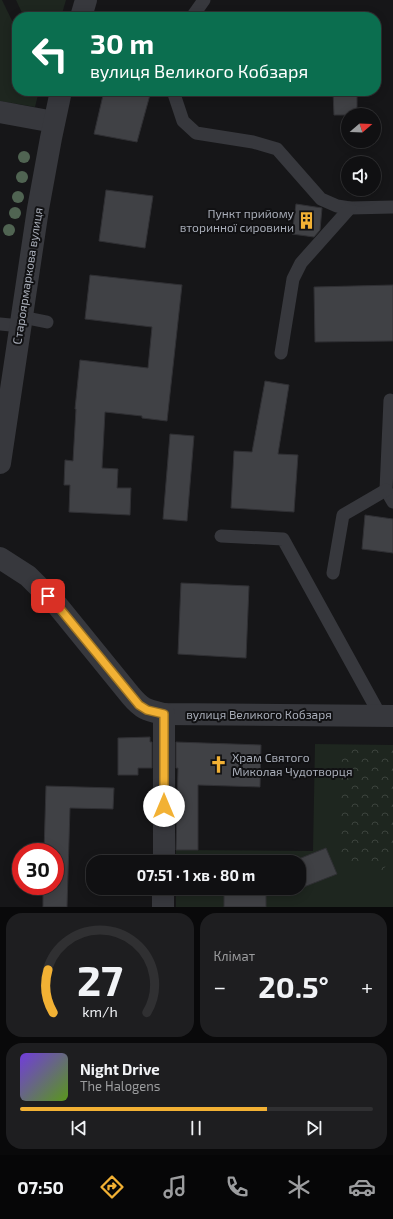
<!DOCTYPE html>
<html lang="uk">
<meta charset="utf-8">
<style>
body{margin:0;font-family:"Exo 2",sans-serif;background:#1e1e20;color:#f1f3f6;height:100vh;display:flex;flex-direction:column;font-size:15px;white-space:nowrap}
*{box-sizing:border-box;margin:0}
p{font-size:13px;color:#9c9d9f}
.icon{flex:none;width:22px;height:22px;fill:none;stroke:currentColor;stroke-width:2;stroke-linecap:round;stroke-linejoin:round}
.map{position:relative;height:907px;overflow:hidden}
.panel{display:flex;flex-direction:column;gap:6px;padding:6px;background:#09090a;flex:1}
.panel>*{flex:none}
.top-card{position:absolute;left:12px;top:12px;width:369px;height:84px;border-radius:16px;box-shadow:0 2px 10px #0003,0 0 0 1px #303032;background:#0b6e4f;color:#fff;overflow:hidden}
.needle{width:26px;rotate:71deg}
.tools{position:absolute;left:341px;top:108px;display:grid;gap:8px}
.tools a{display:grid;place-items:center;width:40px;height:40px;border-radius:50%;background:#101012;box-shadow:0 2px 10px #0003,0 0 0 1px #303032;font-size:20px}
.speed{position:absolute;left:12px;top:843px;display:flex;gap:8px;font-size:20px;font-weight:700;text-align:center}
.speed>*{display:grid;place-content:center;width:52px;height:52px;border-radius:50%;background:#101012;box-shadow:0 2px 10px #0003,0 0 0 1px #303032;line-height:1}
.speed .limit{border:6px solid #d22;background:#fff;color:#111}
.pin{position:absolute;display:grid;place-items:center;width:34px;height:34px;color:#fff;margin:-17px;border-radius:8px;box-shadow:0 2px 6px #0006}
.me{position:absolute;width:44px;margin:-22px;rotate:0deg;stroke-linejoin:round;filter:drop-shadow(0 0 3px #0008)}
.turn{display:flex;align-items:center;gap:14px;height:84px;padding:0 12px;font-size:18px}
.turn .icon{width:52px;height:52px;stroke-width:2.5}
.turn b{display:block;font-size:28px;line-height:34px}
.big{font-size:30px;font-weight:700;line-height:1.1}
.panel .widget{flex:1;display:flex;flex-direction:column;justify-content:center;gap:6px;min-width:0;padding:0 14px;border-radius:16px;background:#1e1e20}
.panel .dial{align-items:center;gap:0}
.dial svg{height:104px;overflow:visible;fill:none;stroke:#303032;stroke-width:7;stroke-linecap:round;text-anchor:middle}
.dial text{fill:#f1f3f6;stroke:none}
.song{display:flex;align-items:center;gap:12px}
.cover{width:48px;height:48px;border-radius:6px;background:linear-gradient(135deg,hsl(260 70% 55%),hsl(90 70% 35%))}
.played{height:4px;border-radius:2px;background:linear-gradient(90deg,#f2b134 70%,#303032 70%)}
.keys{display:flex;justify-content:space-around;direction:ltr}
.heat{display:flex;justify-content:space-between;align-items:center;font-size:22px;direction:ltr}
.panel .tiles{flex:1;display:grid;gap:6px;grid-template-columns:1fr 1fr}
.widget:last-child{grid-column:span 2}
.trip{position:absolute;left:86px;top:855px;width:220px;height:40px;border-radius:16px;background:#101012;box-shadow:0 2px 10px #0003,0 0 0 1px #303032;font-weight:700;line-height:40px;text-align:center}
.tab-bar{display:flex;height:64px;justify-content:space-around;align-items:center;background:#060607;color:#9c9d9f}
.tab-bar .icon{width:28px;height:28px}
.tab-bar .current{color:#f2b134}
.tab-bar b{font-size:18px;color:#f1f3f6}
.map>svg:first-child{display:block}
.green{fill:#1e261f}
.forest{fill:url(#forest-crowns)}
.building{fill:#404145;stroke:#303034}
.lines{fill:none;stroke-linecap:round;stroke-linejoin:round}
.lane{stroke:#37383d;stroke-width:13}
.street{stroke:#37383d;stroke-width:22}
.tree{fill:#506452}
.route-casing{stroke:#9d7322;stroke-width:10}
.route{stroke:#f2b134;stroke-width:7}
.labels{text-anchor:middle;stroke-width:4;stroke-linejoin:round;paint-order:stroke}
.poi-label{font-size:12px;fill:#a8adb8;stroke:#111113;text-anchor:end}
.street-label{font-size:12px;fill:#a8adb8;stroke:#111113}
</style>
<div class="map">
<svg width="393" height="907" viewBox="0 0 393 907">
<defs>
<pattern id="forest-crowns" width="20" height="18" patternUnits="userSpaceOnUse"><rect width="20" height="18" fill="#1e261f"/><path d="M2 6a3 3 0 1 1 6 0M12 15a3 3 0 1 1 6 0" fill="none" stroke="#3c433d"/></pattern>
</defs>
<rect width="100%" height="100%" fill="#161618"/>
<g class="green">
<path d="M0 0H2L17 31V91H39L35 107 0 101Z"/>
<path d="M16 0H66L61 17H24Z"/>
<path d="M315 744 393 745V907H176V888H299V862H176V850L313 851Z"/>
</g>
<path class="forest" d="M342 745H393V857L382 871C366 863 357 862 339 862Z"/>
<g class="building">
<path d="M104 91H151L137 142 94 134Z"/>
<path d="M333 91H357V115H334Z"/>
<path d="M106 190 153 196 145 248 99 241Z"/>
<path d="M296 204 322 208 320 230 314 237 292 234Z"/>
<path d="M90 275 182 285 167 421 142 418V416L105 412 102 468 118 469 117 488H131L130 515 69 512 70 485H64L65 460 73 461 76 409H75L80 360 148 368 152 327 85 319Z"/>
<path d="M393 285V341L315 342 314 287Z"/>
<path d="M265 381 289 385 278 454 298 455 294 512 231 508 234 451 252 452Z"/>
<path d="M170 434 194 436 187 521 163 519Z"/>
<path d="M365 515 393 519V553L362 549Z"/>
<path d="M181 583 249 586 246 658 178 654Z"/>
<path d="M150 737V742H152V768H138V775H118V738Z"/>
<path d="M176 742 261 745 260 787 198 785V850H176L178 768H176Z"/>
<path d="M46 786 114 788 113 809 70 808 67 907H43V886H55V852H44Z"/>
<path d="M326 848 337 874 296 890 295 888H299V862H291Z"/>
<path d="M228 888H266V907H224V890Z"/>
</g>
<g class="lines">
<g class="lane">
<path d="M192 17 204 0"/>
<path d="M173 91 183 121 196 133 253 142 277 149 321 199 337 206 350 208 393 207"/>
<path d="M22 317 47 322"/>
<path d="M0 324 21 326"/>
<path d="M281 353 293 279 301 263 350 208"/>
<path d="M390 400 386 490 393 502"/>
<path d="M221 536 283 539 380 715"/>
<path d="M333 573 343 515 386 490"/>
</g>
<g class="street">
<path d="M81 17 86 0"/>
<path d="M0 112 54 122"/>
<path d="M0 463 38 209 51 138 61 91"/>
<path d="M0 558 28 576 57 605 131 696C143 710 147 710 164 714L393 716"/>
<path d="M164 862V714"/>
<path d="M163 907V888"/>
</g>
</g>
<g class="tree">
<circle cx="24" cy="157" r="6"/>
<circle cx="22" cy="177" r="6"/>
<circle cx="18" cy="197" r="6"/>
<circle cx="15" cy="213" r="6"/>
<circle cx="9" cy="230" r="6"/>
</g>
<g class="lines">
<defs>
<path id="route" d="M48 596 57 605 139 705 147 710 164 714V806"/>
</defs>
<use href="#route" class="route-casing"/>
<use href="#route" class="route"/>
</g>
<defs>
<symbol id="building-bare" viewBox="-9 -9 18 18"><path d="M-4-6H4V6H1V3H-1V6H-4ZM-2.5-4.3h1.7v1.8h-1.7ZM.8-4.3h1.7v1.8H.8ZM-2.5-1h1.7V.8h-1.7ZM.8-1h1.7V.8H.8Z" fill="#f2b134" stroke="#111113" stroke-width="2.5" paint-order="stroke"/></symbol>
<symbol id="church-bare" viewBox="-9 -9 18 18"><path d="M-1.2-6h2.4v3.5h3.3v2.4h-3.3V6h-2.4V-.1h-3.3v-2.4h3.3Z" fill="#f2b134" stroke="#111113" stroke-width="2.5" paint-order="stroke"/></symbol>
</defs>
<g fill-rule="evenodd">
<use href="#building-bare" x="294" y="208" width="25" height="25"/>
<use href="#church-bare" x="206" y="752" width="25" height="25"/>
</g>
<g class="labels">
<g class="poi-label">
<text x="294" y="218">Пункт прийому<tspan x="294" dy="14">вторинної сировини</tspan></text>
<text x="232" y="762" text-anchor="start">Храм Святого<tspan x="232" dy="14">Миколая Чудотворця</tspan></text>
</g>
<g class="street-label">
<text transform="translate(28 276) rotate(-81)" y="4">Староярмаркова вулиця</text>
<text x="259" y="719">вулиця Великого Кобзаря</text>
</g>
</g>
</svg>
<div class="tools">
<a><svg class="needle" viewBox="-14 -14 28 28"><path d="M0-13l5 13h-10z" fill="#e53935"/><path d="M0 13l5-13h-10z" fill="#9c9d9f"/></svg></a>
<a><svg class="icon" aria-label="sound" viewBox="0 0 24 24"><path d="M4 9h4l5-4v14l-5-4H4zM17 9q2 3 0 6"/></svg></a>
</div>
<div class="speed"><div class="limit">30</div></div>
<div class="pin" style="left:48px;top:596px;background:#d93025"><svg class="icon" aria-label="arrive" viewBox="0 0 24 24"><path d="M6 21V4h12l-3 4 3 4H6"/></svg></div>
<svg class="me" style="left:164px;top:806px" viewBox="-20 -20 40 40"><circle r="19" fill="#fff"/><path d="M0-13L10 11 0 6-10 11z" fill="#f2b134"/></svg>
<div class="trip">07:51 · 1 хв · 80 m</div>
<div class="top-card">
<div class="turn"><svg class="icon" aria-label="left" viewBox="0 0 24 24"><path d="M17 20v-9H6M10 6l-5 5 5 5"/></svg><div><b>30 m</b>вулиця Великого Кобзаря</div></div>
</div>
</div>
<section class="panel">
<div class="tiles">
<div class="widget dial"><svg viewBox="0 0 100 80">
<path d="M14 69A42 42 0 1 1 86 69"/>
<path d="M14 69A42 42 0 0 1 10 36" stroke="#f2b134"/>
<text x="50" y="56" font-size="32" font-weight="700">27</text>
<text x="50" y="72" font-size="11">km/h</text>
</svg></div>
<div class="widget"><p>Клімат</p>
<div class="heat"><a>−</a><b class="big">20.5°</b><a>+</a></div>
</div>
<div class="widget">
<div class="song"><i class="cover"></i><div><b>Night Drive</b><p>The Halogens</p></div></div>
<div class="played"></div>
<div class="keys"><svg class="icon" aria-label="previous" viewBox="0 0 24 24"><path d="M18 5L8 12l10 7zM5 5v14"/></svg><svg class="icon" aria-label="pause" viewBox="0 0 24 24"><path d="M8 5v14M16 5v14"/></svg><svg class="icon" aria-label="next" viewBox="0 0 24 24"><path d="M6 5l10 7-10 7zM19 5v14"/></svg></div>
</div>
</div>
</section>
<nav class="tab-bar">
<b>07:50</b>
<svg class="icon current" aria-label="directions" viewBox="0 0 24 24"><path d="M12 3l9 9-9 9-9-9zM9 14v-3h6M13 9l2 2-2 2"/></svg>
<svg class="icon" aria-label="music" viewBox="0 0 24 24"><path d="M9 18V5l10-2v13"/><circle cx="6" cy="18" r="3"/><circle cx="16" cy="16" r="3"/></svg>
<svg class="icon" aria-label="phone" viewBox="0 0 24 24"><path d="M5 4h4l2 5-3 2q2 4 5 5l2-3 5 2v4C11 20 4 13 5 4z"/></svg>
<svg class="icon" aria-label="climate" viewBox="0 0 24 24"><path d="M12 3v18M4 7l16 10M4 17L20 7"/></svg>
<svg class="icon" aria-label="car" viewBox="0 0 24 24"><path d="M5 17H2v-5l4-1 3-4h7l3 4 3 1v5h-3M9 17h6M6 11h13"/><circle cx="7" cy="17" r="2"/><circle cx="17" cy="17" r="2"/></svg>
</nav>
